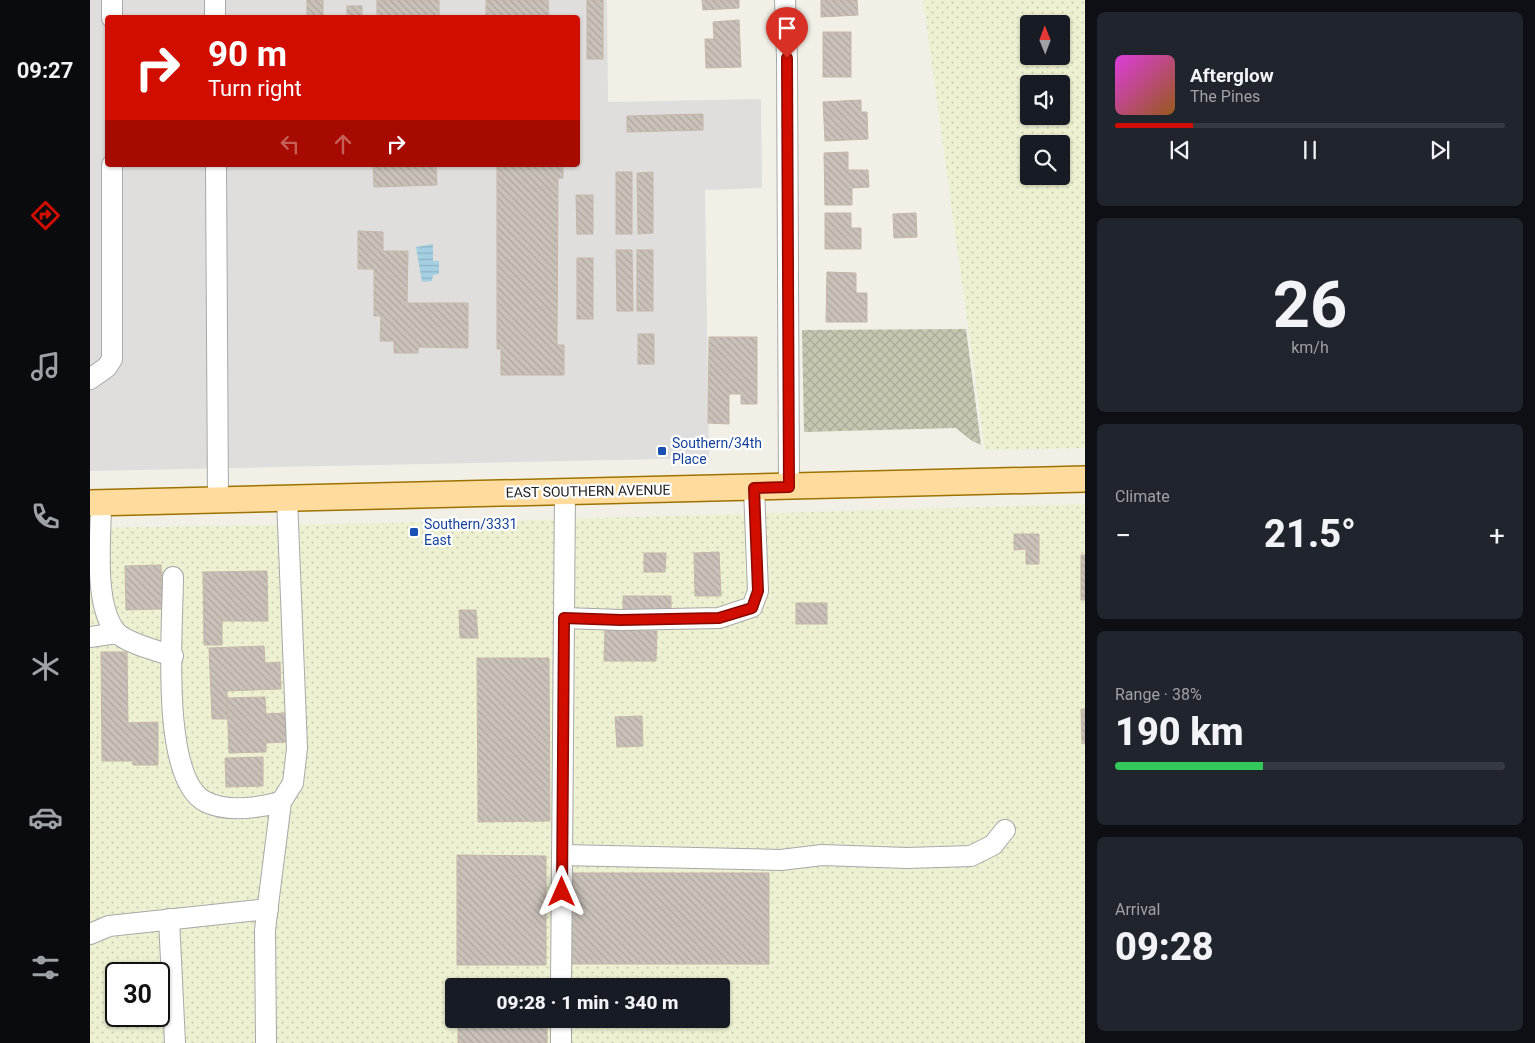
<!DOCTYPE html>
<meta charset="utf-8">
<style>
body{margin:0;font-family:Roboto,sans-serif;background:#20242c;color:#f1f3f6;height:100vh;display:flex;flex-direction:column;font-size:19px;white-space:nowrap}
*{box-sizing:border-box;margin:0}
p{font-size:16px;color:#9ea1a6}
.icon{flex:none;width:28px;height:28px;fill:none;stroke:currentColor;stroke-width:2;stroke-linecap:round;stroke-linejoin:round}
.map{position:relative;flex:1;overflow:hidden}
.sheet{display:flex;flex-direction:column;gap:12px;padding:12px;background:#0d0f14;width:450px}
.sheet>*{flex:none}
.banner{position:absolute;left:15px;top:15px;width:475px;height:152px;border-radius:5px;box-shadow:0 1px 4px #0004;background:#d10d00;color:#fff;overflow:hidden}
.needle{width:32px;rotate:359deg}
.buttons{position:absolute;left:930px;top:15px;display:grid;gap:10px}
.buttons a{display:grid;place-items:center;width:50px;height:50px;border-radius:5px;background:#171b24;box-shadow:0 1px 4px #0004;font-size:25px}
.speed{position:absolute;left:15px;top:962px;display:flex;gap:10px;font-size:25px;font-weight:700;text-align:center}
.speed>*{display:grid;place-content:center;width:65px;height:65px;border-radius:50%;background:#171b24;box-shadow:0 1px 4px #0004;line-height:1}
.speed .limit{border:2px solid #111;border-radius:8px;background:#fff;color:#111}
.pin{position:absolute;display:grid;place-items:center;width:42px;height:42px;color:#fff;margin:-51px -21px;border-radius:50% 50% 50% 0;rotate:-45deg;box-shadow:0 0 5px #0007}
.pin .icon{rotate:45deg}
.me{position:absolute;width:55px;margin:-28px;rotate:0deg;stroke-linejoin:round;filter:drop-shadow(0 0 4px #0008)}
.turn{display:flex;align-items:center;gap:18px;height:105px;padding:0 20px;font-size:22px}
.turn .icon{width:65px;height:65px;stroke-width:2.5}
.turn b{display:block;font-size:35px;line-height:42px}
.lanes{display:flex;align-items:center;height:48px;padding:0 20px;background:#0003;justify-content:center;gap:25px;direction:ltr}
.lanes .off{opacity:.35}
.big{font-size:38px;font-weight:800;line-height:1.1}
.sheet .card{flex:1;display:flex;flex-direction:column;justify-content:center;gap:8px;min-width:0;padding:0 18px;border-radius:8px;background:#20242c}
.sheet .dial{align-items:center;gap:0}
.dial b{font-size:65px;line-height:1}
.song{display:flex;align-items:center;gap:15px}
.cover{width:60px;height:60px;border-radius:8px;background:linear-gradient(135deg,hsl(300 70% 55%),hsl(30 70% 35%))}
.played{height:5px;border-radius:2px;background:linear-gradient(90deg,#d10d00 20%,#363941 20%)}
.keys{display:flex;justify-content:space-around;direction:ltr}
.heat{display:flex;justify-content:space-between;align-items:center;font-size:28px;direction:ltr}
.charge{height:8px;border-radius:4px;background:linear-gradient(90deg,#34c759 38%,#363941 0)}
.trip{position:absolute;left:355px;top:978px;width:285px;height:50px;border-radius:5px;background:#171b24;box-shadow:0 1px 4px #0004;font-weight:800;line-height:50px;text-align:center}
main{display:flex;flex:1;min-height:0}
.dock{display:flex;flex-direction:column;width:90px;justify-content:space-around;align-items:center;background:#090b0e;color:#9ea1a6}
.dock .icon{width:35px;height:35px}
.dock .current{color:#d10d00}
.dock b{font-size:22px;color:#f1f3f6}
.map>svg:first-child{display:block}
.residential{fill:#dfdedd;fill-rule:evenodd}
.construction{fill:url(#construction-cross-hatch)}
.farmland{fill:url(#farmland-dots);fill-rule:evenodd}
.water{fill:url(#water-rules)}
.building{fill:url(#building-back-hatch);stroke:#c5b6a8}
.lines{fill:none;stroke-linecap:round;stroke-linejoin:round}
.minor-casing{stroke:#a8a8a8;stroke-width:22}
.major-casing{stroke:#9d7300;stroke-width:28}
.minor{stroke:#fff;stroke-width:20}
.major{stroke:#ffdb9e;stroke-width:25}
.route-casing{stroke:#880800;stroke-width:12}
.route{stroke:#d10d00;stroke-width:9}
.transit-dot{fill:#1a4fb4;stroke:#fff;stroke-width:2}
.labels{text-anchor:middle;stroke-width:4.5;stroke-linejoin:round;paint-order:stroke}
.transit-label{font-size:14px;fill:#164399;stroke:#fff;text-anchor:start}
.street-label{font-size:14px;fill:#212121;stroke:#fff}
</style>
<main>
<nav class="dock">
<b>09:27</b>
<svg class="icon current" aria-label="directions" viewBox="0 0 24 24"><path d="M12 3l9 9-9 9-9-9zM9 14v-3h6M13 9l2 2-2 2"/></svg>
<svg class="icon" aria-label="music" viewBox="0 0 24 24"><path d="M9 18V5l10-2v13"/><circle cx="6" cy="18" r="3"/><circle cx="16" cy="16" r="3"/></svg>
<svg class="icon" aria-label="phone" viewBox="0 0 24 24"><path d="M5 4h4l2 5-3 2q2 4 5 5l2-3 5 2v4C11 20 4 13 5 4z"/></svg>
<svg class="icon" aria-label="climate" viewBox="0 0 24 24"><path d="M12 3v18M4 7l16 10M4 17L20 7"/></svg>
<svg class="icon" aria-label="car" viewBox="0 0 24 24"><path d="M5 17H2v-5l4-1 3-4h7l3 4 3 1v5h-3M9 17h6M6 11h13"/><circle cx="7" cy="17" r="2"/><circle cx="17" cy="17" r="2"/></svg>
<svg class="icon" aria-label="filters" viewBox="0 0 24 24"><path d="M4 7h16M4 17h16"/><circle cx="9" cy="7" r="2"/><circle cx="15" cy="17" r="2"/></svg>
</nav>
<div class="map">
<svg width="995" height="1043" viewBox="0 0 995 1043">
<defs>
<pattern id="construction-cross-hatch" width="8" height="8" patternUnits="userSpaceOnUse" patternTransform="scale(1.25)"><rect width="8" height="8" fill="#c6c7b1"/><path d="M0 0l8 8M0 8l8-8" fill="none" stroke="#aaab98"/></pattern>
<pattern id="farmland-dots" width="8" height="8" patternUnits="userSpaceOnUse" patternTransform="scale(1.25)"><rect width="8" height="8" fill="#edf1d1"/><path d="M2 2h.1M6 6h.1" fill="none" stroke="#cbceb3" stroke-width="1.8" stroke-linecap="round"/></pattern>
<pattern id="water-rules" width="6" height="5" patternUnits="userSpaceOnUse" patternTransform="scale(1.25)"><rect width="6" height="5" fill="#a4d0e2"/><path d="M0 2.5h6" fill="none" stroke="#8db2c2"/></pattern>
<pattern id="building-back-hatch" width="6" height="6" patternUnits="userSpaceOnUse" patternTransform="scale(1.25)"><rect width="6" height="6" fill="#cac2b9"/><path d="M-1 5l2 2M0 0l6 6M5-1l2 2" fill="none" stroke="#ada69f"/></pattern>
</defs>
<rect width="100%" height="100%" fill="#f2efe7"/>
<path class="residential" d="M0 0H517L518 102 671 99 672 188 615 190 619 458 0 471ZM18 18H488V165H18Z"/>
<path class="construction" d="M876 329 891 445 882 441 866 428 714 432 712 330Z"/>
<g class="farmland">
<path d="M833 0H995V448L895 450ZM939 24H971V56H939ZM939 84H971V116H939ZM939 144H971V176H939Z"/>
<path d="M995 504V1043H0V528L411 521ZM26 974H69V1016H26ZM364 986H631V1019H364Z"/>
</g>
<path class="water" d="M343 244V261H349V274L343 275 342 281 332 282 326 247Z"/>
<g class="building">
<rect x="217" y="0" width="16" height="18"/>
<rect x="287" y="0" width="62" height="18"/>
<path d="M396 0H458L459 18H396Z"/>
<rect x="497" y="0" width="16" height="59"/>
<path d="M612 0H649V8L613 10Z"/>
<path d="M731 0H767L768 15 731 17Z"/>
<rect x="257" y="6" width="15" height="12"/>
<path d="M649 20 651 67 616 68 615 39H624L623 22Z"/>
<rect x="733" y="32" width="28" height="45"/>
<path d="M771 100V112H777L778 139 735 141 733 102Z"/>
<path d="M613 114V130L537 132V116Z"/>
<path d="M758 152V170H778L779 187 762 188V205H735L734 153Z"/>
<path d="M283 165H346L347 185 284 187Z"/>
<path d="M407 165H473V178H468L467 345H474V375H411V349H407Z"/>
<rect x="526" y="172" width="16" height="62"/>
<path d="M563 172V233L548 234 547 173Z"/>
<path d="M486 195H503V234H487Z"/>
<path d="M735 213H761V228H771V249H735Z"/>
<path d="M826 213 827 237 804 238 803 214Z"/>
<path d="M268 231 293 232V251H318L317 303H378V348L328 347V353H304V341H290L291 316H284V269H268Z"/>
<path d="M526 250H542L543 311H527Z"/>
<rect x="547" y="250" width="16" height="61"/>
<rect x="487" y="258" width="16" height="61"/>
<path d="M737 272 766 273V293H777V322H736Z"/>
<rect x="548" y="334" width="16" height="30"/>
<path d="M619 337H667V404H651V394H639V424L618 423Z"/>
<path d="M567 449H577L578 453H567Z"/>
<path d="M924 534H949V564H936V549L924 550Z"/>
<path d="M629 552 631 596H605L604 553Z"/>
<path d="M554 553H576L575 572H554Z"/>
<rect x="991" y="555" width="4" height="45"/>
<path d="M71 565 72 609 36 610 35 566Z"/>
<path d="M177 571 178 621H132V645H114L113 572Z"/>
<path d="M533 596H581V613L533 612Z"/>
<rect x="706" y="603" width="31" height="21"/>
<path d="M369 610H386L388 638H370Z"/>
<path d="M515 630 567 631 566 661H514Z"/>
<path d="M174 646 175 663 190 662 191 689 137 691 138 719H122L119 648Z"/>
<path d="M11 652H37L38 723 68 722V765H43V761H12Z"/>
<path d="M387 658H459L460 821 388 822Z"/>
<path d="M175 697 176 714 195 713 196 742 176 743V752L139 753 137 698Z"/>
<path d="M991 709H995V743L992 744Z"/>
<path d="M552 716 553 746 527 747 525 717Z"/>
<path d="M173 757V786L136 787 135 758Z"/>
<path d="M367 855 456 856V965H367Z"/>
<rect x="478" y="873" width="201" height="91"/>
<rect x="368" y="980" width="89" height="6"/>
<rect x="368" y="1019" width="89" height="24"/>
</g>
<g class="lines">
<defs>
<g id="minor">
<path d="M22 0V18"/>
<path d="M125 0V18"/>
<path d="M695 0 697 58 699 487"/>
<path d="M126 165 128 500"/>
<path d="M0 379 17 367 22 359V165"/>
<path d="M11 503C11 537 3 605 26 632 36 643 68 651 83 656"/>
<path d="M83 577C83 624 69 779 116 802 139 813 168 808 191 802"/>
<path d="M474 618 531 620 629 618 662 607 668 591 664 488"/>
<path d="M0 637 27 633"/>
<path d="M472 855 691 860 732 855 817 858 881 856 903 845 915 830"/>
<path d="M79 919 85 1043"/>
<path d="M0 934 19 926 178 909"/>
<path d="M471 986 475 492"/>
<path d="M176 1043 175 930 178 905 191 802 203 783 207 748 197 498"/>
<path d="M471 1043V1019"/>
</g>
<path id="major" d="M0 503 995 479"/>
</defs>
<use href="#minor" class="minor-casing"/>
<use href="#major" class="major-casing"/>
<use href="#minor" class="minor"/>
<use href="#major" class="major"/>
</g>
<g class="lines">
<defs>
<path id="route" d="M472 892 474 618 531 620 629 618 662 608 668 591 664 488 699 487 697 58"/>
</defs>
<use href="#route" class="route-casing"/>
<use href="#route" class="route"/>
</g>
<g class="transit-dot">
<rect x="567" y="446" width="10" height="10" rx="2.5"/>
<rect x="319" y="527" width="10" height="10" rx="2.5"/>
</g>
<g class="labels">
<g class="transit-label">
<text x="582" y="448">Southern/34th<tspan x="582" dy="16">Place</tspan></text>
<text x="334" y="529">Southern/3331<tspan x="334" dy="16">East</tspan></text>
</g>
<g class="street-label">
<text transform="translate(498 491) rotate(-1)" y="5">EAST SOUTHERN AVENUE</text>
</g>
</g>
</svg>
<div class="buttons">
<a><svg class="needle" viewBox="-14 -14 28 28"><path d="M0-13l5 13h-10z" fill="#e53935"/><path d="M0 13l5-13h-10z" fill="#9ea1a6"/></svg></a>
<a><svg class="icon" aria-label="sound" viewBox="0 0 24 24"><path d="M4 9h4l5-4v14l-5-4H4zM17 9q2 3 0 6"/></svg></a>
<a><svg class="icon" aria-label="search" viewBox="0 0 24 24"><circle cx="10" cy="10" r="6"/><path d="M15 15l6 6"/></svg></a>
</div>
<div class="speed"><div class="limit">30</div></div>
<div class="pin" style="left:697px;top:58px;background:#d93025"><svg class="icon" aria-label="arrive" viewBox="0 0 24 24"><path d="M6 21V4h12l-3 4 3 4H6"/></svg></div>
<svg class="me" style="left:472px;top:892px" viewBox="-20 -20 40 40"><path d="M0-17L14 15 0 8-14 15z" fill="#d10d00" stroke="#fff" stroke-width="4"/></svg>
<div class="trip">09:28 · 1 min · 340 m</div>
<div class="banner">
<div class="turn"><svg class="icon" aria-label="right" viewBox="0 0 24 24"><path d="M7 20v-9h11M14 6l5 5-5 5"/></svg><div><b>90 m</b>Turn right</div></div>
<div class="lanes"><svg class="icon off" aria-label="left" viewBox="0 0 24 24"><path d="M17 20v-9H6M10 6l-5 5 5 5"/></svg><svg class="icon off" aria-label="ahead" viewBox="0 0 24 24"><path d="M12 20V5M6 11l6-6 6 6"/></svg><svg class="icon" aria-label="right" viewBox="0 0 24 24"><path d="M7 20v-9h11M14 6l5 5-5 5"/></svg></div>
</div>
</div>
<section class="sheet">
<div class="card">
<div class="song"><i class="cover"></i><div><b>Afterglow</b><p>The Pines</p></div></div>
<div class="played"></div>
<div class="keys"><svg class="icon" aria-label="previous" viewBox="0 0 24 24"><path d="M18 5L8 12l10 7zM5 5v14"/></svg><svg class="icon" aria-label="pause" viewBox="0 0 24 24"><path d="M8 5v14M16 5v14"/></svg><svg class="icon" aria-label="next" viewBox="0 0 24 24"><path d="M6 5l10 7-10 7zM19 5v14"/></svg></div>
</div>
<div class="card dial"><b>26</b><p>km/h</p></div>
<div class="card"><p>Climate</p>
<div class="heat"><a>−</a><b class="big">21.5°</b><a>+</a></div>
</div>
<div class="card"><p>Range · 38%</p><b class="big">190 km</b><div class="charge"></div></div>
<div class="card"><p>Arrival</p><b class="big">09:28</b></div>
</section>
</main>
